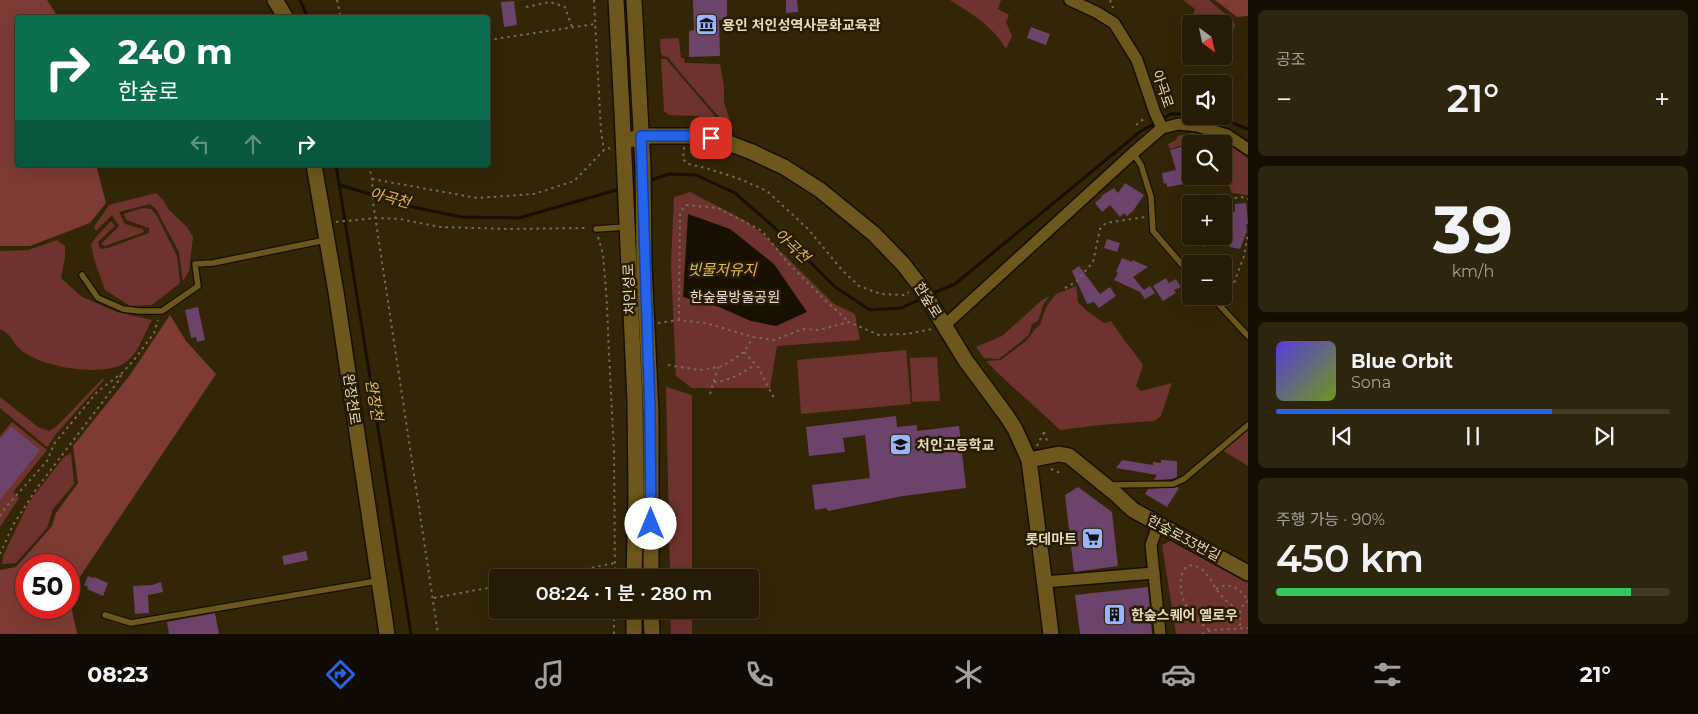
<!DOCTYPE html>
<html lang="ko">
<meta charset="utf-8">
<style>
body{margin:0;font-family:Montserrat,"Noto Sans KR",sans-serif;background:#2e250f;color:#f1f3f6;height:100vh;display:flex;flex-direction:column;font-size:19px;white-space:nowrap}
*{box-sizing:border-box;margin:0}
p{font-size:16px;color:#a4a19a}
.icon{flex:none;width:28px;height:28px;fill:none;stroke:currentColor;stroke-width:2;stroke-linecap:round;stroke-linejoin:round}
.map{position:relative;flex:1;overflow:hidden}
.sheet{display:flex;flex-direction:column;gap:10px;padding:10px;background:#150f03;width:450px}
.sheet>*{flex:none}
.banner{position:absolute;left:15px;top:15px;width:475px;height:152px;border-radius:5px;box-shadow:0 5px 20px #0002,0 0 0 1px #423a27;background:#0b6e4f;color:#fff;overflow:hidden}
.needle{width:32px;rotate:147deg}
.buttons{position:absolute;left:1182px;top:15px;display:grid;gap:10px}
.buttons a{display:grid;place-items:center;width:50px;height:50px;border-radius:5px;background:#261c05;box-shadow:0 5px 20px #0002,0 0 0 1px #423a27;font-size:25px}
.speed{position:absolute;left:15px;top:554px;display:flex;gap:10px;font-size:25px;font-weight:700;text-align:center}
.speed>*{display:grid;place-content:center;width:65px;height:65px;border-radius:50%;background:#261c05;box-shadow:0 5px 20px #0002,0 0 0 1px #423a27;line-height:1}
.speed .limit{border:8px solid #d22;background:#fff;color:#111}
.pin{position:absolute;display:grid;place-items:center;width:42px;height:42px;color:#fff;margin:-21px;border-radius:10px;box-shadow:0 2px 8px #0006}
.me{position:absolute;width:55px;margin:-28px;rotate:0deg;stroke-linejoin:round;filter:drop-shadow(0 0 4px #0008)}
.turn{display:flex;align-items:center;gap:18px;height:105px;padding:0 20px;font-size:22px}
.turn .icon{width:65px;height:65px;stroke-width:2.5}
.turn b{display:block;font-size:35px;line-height:42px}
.lanes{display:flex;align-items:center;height:48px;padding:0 20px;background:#0003;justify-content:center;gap:25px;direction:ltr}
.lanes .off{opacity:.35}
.big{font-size:38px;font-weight:600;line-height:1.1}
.sheet .tile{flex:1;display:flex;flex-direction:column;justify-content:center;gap:8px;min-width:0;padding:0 18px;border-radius:8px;background:#2e250f}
.sheet .dial{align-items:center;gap:0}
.dial b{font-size:65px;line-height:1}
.song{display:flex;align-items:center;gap:15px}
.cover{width:60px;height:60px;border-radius:8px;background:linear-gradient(135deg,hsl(250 70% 55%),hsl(80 70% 35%))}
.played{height:5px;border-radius:2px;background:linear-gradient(90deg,#2563eb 70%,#423a27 70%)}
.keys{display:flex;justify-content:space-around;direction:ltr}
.heat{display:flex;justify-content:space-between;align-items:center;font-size:28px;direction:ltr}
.charge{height:8px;border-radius:4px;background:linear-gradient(90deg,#34c759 90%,#423a27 0)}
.trip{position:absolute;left:489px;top:569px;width:270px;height:50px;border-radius:5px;background:#261c05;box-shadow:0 5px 20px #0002,0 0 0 1px #423a27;font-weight:600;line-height:50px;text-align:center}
.tab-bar{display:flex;height:80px;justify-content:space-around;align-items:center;background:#0f0b02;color:#a4a19a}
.tab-bar .icon{width:35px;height:35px}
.tab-bar .current{color:#2563eb}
.tab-bar b{font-size:22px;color:#f1f3f6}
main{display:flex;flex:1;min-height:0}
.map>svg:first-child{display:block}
.green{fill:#6e332e}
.forest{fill:#7e3b35}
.water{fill:#170f00}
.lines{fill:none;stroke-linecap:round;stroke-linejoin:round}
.stream{stroke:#170f00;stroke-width:3}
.building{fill:#6b436b}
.lane-casing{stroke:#171001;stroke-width:8}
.street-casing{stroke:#171001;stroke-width:14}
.secondary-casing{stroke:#171001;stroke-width:18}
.path{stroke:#786c4d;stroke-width:2;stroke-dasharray:2.5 4;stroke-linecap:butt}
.lane{stroke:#6d571c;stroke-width:5.5}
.street{stroke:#6d571c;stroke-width:11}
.secondary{stroke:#6d571c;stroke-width:15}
.route-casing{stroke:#184099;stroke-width:12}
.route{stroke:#2563eb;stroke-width:9}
.labels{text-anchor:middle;stroke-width:5;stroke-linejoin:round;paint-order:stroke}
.poi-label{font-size:14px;font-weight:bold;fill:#e6d9bc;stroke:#281c00;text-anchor:start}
.street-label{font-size:14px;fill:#e6d9bc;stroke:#281c00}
.park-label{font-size:14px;fill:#f1dbd8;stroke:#281c00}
.water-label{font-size:15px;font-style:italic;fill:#e1b958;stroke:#281c00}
</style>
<main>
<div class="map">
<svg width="1248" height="634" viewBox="0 0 1248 634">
<rect width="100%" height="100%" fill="#322607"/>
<g class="green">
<path d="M950 0H1001L998 9 1009 15 1006 22 1012 36 1006 49C992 25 973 15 950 0Z"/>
<path d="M1183 0H1209L1231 19 1235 24 1230 43 1224 39V24H1204L1193 15 1195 9Z"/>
<path d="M679 38 681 58H684L685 63 720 64 724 87V103L731 123 725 124 683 76 668 57 663 56 661 54 660 39Z"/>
<path d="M661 59H666L721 123 697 116 669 115 664 111Z"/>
<path d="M1192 133 1203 137 1209 144H1195L1194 141 1170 149 1168 144 1176 140 1178 136Z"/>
<path d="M1220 142C1231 145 1240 151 1248 159V195L1232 193C1225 178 1224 161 1224 144H1220Z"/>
<path d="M690 192 746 221 765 236 834 304 855 314 860 340 777 346 770 388H692L676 376 671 265 674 197Z"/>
<path d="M156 193 163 200 169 210 187 227 193 237 189 271 183 281 179 252 156 209 150 204 119 212 125 224 143 229 144 232 105 246 101 244 119 226 112 215 96 231 94 227 109 205Z"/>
<path d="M143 208 151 209 156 214 177 256 180 283 152 305 130 306 105 290 94 259 91 244 97 236 111 221 115 226 98 242 100 249 108 248 149 233V228L126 220 124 214Z"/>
<path d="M57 240 65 246V257L61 278 82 297 117 312 152 320C144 334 138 355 123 364 99 377 41 367 21 350 12 343 12 334 0 329V251L28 250Z"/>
<path d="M1076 286 1078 302 1087 311 1104 323 1111 321C1121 337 1133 350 1143 365L1136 386 1141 391 1172 383 1161 416 1154 421 1100 425 1060 430C1035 406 1009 385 986 361L1001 360 1026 341 1036 328 1040 325 1046 307 1056 294Z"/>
<path d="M1050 296 1044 303 1038 321 1032 324 1029 335 999 359 984 358 976 347 1002 336 1042 300Z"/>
<path d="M906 350 911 404 801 414 797 360Z"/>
<path d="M937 357 940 401 912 402 910 358Z"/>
<path d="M103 378 104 380 56 434 47 447 0 408V397L38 427 49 431 57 426Z"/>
<path d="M666 387 692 395V577H670Z"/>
<path d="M12 422 47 450 13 492 19 498 0 527V436Z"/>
<path d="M1248 429V466L1222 450Z"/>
<path d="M71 453 74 484 53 509 47 528 16 563 2 564 3 556 29 502 63 458Z"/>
<path d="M1172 540 1248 582V634H1176L1162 545Z"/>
<path d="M670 610H692V634H671Z"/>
</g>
<g class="forest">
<path d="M0 0H47L58 17 18 18V165H96L106 203 90 223 30 246H0Z"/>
<path d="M1215 0H1248V16L1237 17Z"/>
<path d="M170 315 186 341 216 374 69 593V565H26V608H69V596L77 634H0V570L16 567 52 526 56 513 78 483 73 446 130 375Z"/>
</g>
<path class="water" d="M688 214 730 229 774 264 807 312 776 326 751 321 719 307 683 297Z"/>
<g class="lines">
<g class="stream">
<path d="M300 0 308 18"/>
<path d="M1215 116 1248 129"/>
<path d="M1161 119 1171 114H1191"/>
<path d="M336 165 411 634"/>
<path d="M648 181 669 174 696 175 735 193 783 235 834 286 870 310 901 308 923 298"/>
<path d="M340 185 413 207 461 217 519 218 620 189"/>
<path d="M931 294 955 284 1141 131 1156 123"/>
</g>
</g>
<g class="building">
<path d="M693 0H727V20H719L720 56 689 57V31L694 30Z"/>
<path d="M786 0H797L798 12 786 13Z"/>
<path d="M514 1 517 25 504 27 501 2Z"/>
<path d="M1031 27 1050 34 1046 45 1027 38Z"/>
<path d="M1191 144V183L1167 187V183L1164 184 1162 173 1176 170 1170 150Z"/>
<path d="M1125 183 1144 195 1133 211 1127 216 1124 213 1120 217 1110 205 1102 212 1095 203 1102 197 1101 196 1114 188 1118 193Z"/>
<path d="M1246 203 1248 223 1246 225 1247 231 1240 249 1230 247V244H1226L1224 230 1232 229 1230 212H1235V204Z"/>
<path d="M1191 236H1214L1204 247Z"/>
<path d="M1107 239 1120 243 1117 252 1104 248Z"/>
<path d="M1122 258 1132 262 1133 260 1148 267 1133 277 1144 290 1150 286 1155 293 1145 299 1140 292 1114 280 1118 273 1116 272Z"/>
<path d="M1079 266 1100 294 1110 287 1116 296 1099 308 1094 302 1087 304 1072 271Z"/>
<path d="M1166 278 1169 283 1176 279 1181 287 1174 290 1176 293 1163 301 1153 286Z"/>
<path d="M198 307 205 340 197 342 196 337 191 338 185 310Z"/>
<path d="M896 416 897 427 917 425V431L959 426 966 488 903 496 828 511 826 508 815 510 812 485 870 478 865 435 843 438 845 452 809 456 806 427Z"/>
<path d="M11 426 40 450 0 500V439Z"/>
<path d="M1122 460 1153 465V462L1161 463V460L1177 461V477L1172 479 1154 480 1157 475 1116 468Z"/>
<path d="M1078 487 1112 512 1118 566 1074 572 1065 495Z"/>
<path d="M1177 487 1179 488 1167 507 1145 494 1148 489Z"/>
<path d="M306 551 308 560 284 565 282 556Z"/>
<path d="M88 576 93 578 94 577 108 583 103 596 87 589 88 587 84 585Z"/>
<path d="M161 582 163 592 148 595 149 613 135 614 133 586 152 585Z"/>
<path d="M1148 587 1152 634H1080L1075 595Z"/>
<path d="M215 613 219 634H169L167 622Z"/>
</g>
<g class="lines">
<defs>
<g id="lane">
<path d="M1133 153 1141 165 1151 197 1153 231 1191 275"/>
<path d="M596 229 626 227"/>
<path d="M82 275 98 298 123 309 139 311H162L198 286 195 264 213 263 326 240"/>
<path d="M1211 296 1248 336"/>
<path d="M1109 485 1173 484 1184 479 1248 425"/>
<path d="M105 615 131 623 377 581"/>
</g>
<g id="street">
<path d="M1070 0 1096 12 1114 23 1137 60 1155 113 1162 128"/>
<path d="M944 326 1133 153 1162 128 1179 124 1197 126 1227 135 1248 149"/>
<path d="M1158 525 1151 545 1160 634"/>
<path d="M1044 582 1154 573"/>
</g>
<g id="secondary">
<path d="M275 0 286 18"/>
<path d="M616 0 622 112 635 401 636 496 634 578"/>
<path d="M634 0 643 167 644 266 651 413V578"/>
<path d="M624 142 641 136H695L723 141 752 152 784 167 820 190 874 234 903 264 920 286 966 361 1006 415 1015 429 1029 460 1051 634"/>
<path d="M314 165 336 292 387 634"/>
<path d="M1029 460 1059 454 1069 456 1117 495 1133 510 1248 573"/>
<path d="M634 610V634"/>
<path d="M651 610 652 634"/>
</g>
</defs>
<use href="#lane" class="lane-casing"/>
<use href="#street" class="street-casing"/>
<use href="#secondary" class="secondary-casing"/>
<g class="path">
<path d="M337 0 341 18"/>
<path d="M594 0 601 132 604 150"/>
<path d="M1110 0 1113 8"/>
<path d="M526 7 550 2 565 7 572 27"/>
<path d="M488 40 595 24"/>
<path d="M1136 125 1146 117"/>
<path d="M684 147 683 159 688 164 706 168 740 179 767 191 808 229 842 270 859 286 881 294 904 295 909 292"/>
<path d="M369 165 372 179 373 202 438 634"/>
<path d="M372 179 477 198 534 194 574 181 604 150 610 148"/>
<path d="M1226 195 1227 200 1241 197 1248 199"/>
<path d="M336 222 376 218 400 219 440 227 509 229 588 228"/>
<path d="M598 237 603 254 607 304 609 354 614 451 615 578"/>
<path d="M1065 288 1076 282 1093 262 1100 229 1106 223 1145 217"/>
<path d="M1224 291 1234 283 1244 256 1248 234"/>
<path d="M679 320 680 213 686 205 718 208 762 231 788 263 824 299 849 322"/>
<path d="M658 323 679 320 706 323 753 337 774 340 803 329 819 330 849 322 879 335 907 334 932 329"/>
<path d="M744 352 758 367 774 398"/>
<path d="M668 365 700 370 723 366 744 352 753 337"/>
<path d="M714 382C730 381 742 373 755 365"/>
<path d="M710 394 718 367"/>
<path d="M1044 432 1048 444"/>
<path d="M1037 446 1044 432"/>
<path d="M1051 469 1060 473"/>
<path d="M0 516 5 508 47 461 54 444 97 392 122 373 134 360 154 333 158 320"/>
<path d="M0 554 13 525 37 488 120 379 121 374"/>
<path d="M541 578 615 563"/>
<path d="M1216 589C1231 581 1239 588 1248 601"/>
<path d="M434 598 498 586"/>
<path d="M1240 626C1240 615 1238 607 1248 601"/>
<path d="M1209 630C1199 622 1187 611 1183 598 1178 586 1180 556 1200 568 1209 574 1213 585 1219 593 1225 600 1232 606 1240 611"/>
<path d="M614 634V610"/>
<path d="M1202 634 1212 630 1248 628"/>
</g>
<use href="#lane" class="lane"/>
<use href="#street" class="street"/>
<use href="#secondary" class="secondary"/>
</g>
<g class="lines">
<defs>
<path id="route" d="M651 524 650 413 641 136H695L711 138"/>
</defs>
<use href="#route" class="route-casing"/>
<use href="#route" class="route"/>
</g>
<defs>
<symbol id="museum-square" viewBox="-11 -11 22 22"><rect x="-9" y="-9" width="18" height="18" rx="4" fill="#99b5fd" stroke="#281c00"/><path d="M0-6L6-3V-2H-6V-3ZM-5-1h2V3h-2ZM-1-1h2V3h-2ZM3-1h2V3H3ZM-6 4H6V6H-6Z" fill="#111"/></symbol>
<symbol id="school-square" viewBox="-11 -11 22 22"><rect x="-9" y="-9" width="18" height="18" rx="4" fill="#99b5fd" stroke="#281c00"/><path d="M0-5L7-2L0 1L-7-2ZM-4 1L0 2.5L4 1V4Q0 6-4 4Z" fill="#111"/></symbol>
<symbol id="supermarket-square" viewBox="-11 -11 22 22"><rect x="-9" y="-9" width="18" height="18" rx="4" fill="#99b5fd" stroke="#281c00"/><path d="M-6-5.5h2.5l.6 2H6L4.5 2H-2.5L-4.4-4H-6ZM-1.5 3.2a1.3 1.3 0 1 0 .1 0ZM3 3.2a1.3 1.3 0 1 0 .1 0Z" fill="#111"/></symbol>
<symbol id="building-square" viewBox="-11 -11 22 22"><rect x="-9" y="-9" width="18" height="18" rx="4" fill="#99b5fd" stroke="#281c00"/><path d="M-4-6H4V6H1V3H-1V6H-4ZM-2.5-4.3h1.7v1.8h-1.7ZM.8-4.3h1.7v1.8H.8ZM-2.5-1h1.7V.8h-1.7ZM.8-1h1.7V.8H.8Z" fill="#111"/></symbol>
</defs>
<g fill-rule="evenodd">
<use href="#museum-square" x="694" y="12" width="25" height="25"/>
<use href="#school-square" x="888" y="432" width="25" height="25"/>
<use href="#supermarket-square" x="1080" y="526" width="25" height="25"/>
<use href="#building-square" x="1102" y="602" width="25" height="25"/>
</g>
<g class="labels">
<g class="poi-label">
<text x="722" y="30">용인 처인성역사문화교육관</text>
<text x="917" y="450">처인고등학교</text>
<text x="1077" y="544" text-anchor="end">롯데마트</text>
<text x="1131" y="620">한숲스퀘어 옐로우</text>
</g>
<g class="street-label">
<text transform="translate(1163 89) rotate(71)" y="5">아곡로</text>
<text transform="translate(629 289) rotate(-92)" y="5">처인성로</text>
<text transform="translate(928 300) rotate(58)" y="5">한숲로</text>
<text transform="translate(352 399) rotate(82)" y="5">완장천로</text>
<text transform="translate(1184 538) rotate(28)" y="5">한숲로33번길</text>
</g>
<g class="park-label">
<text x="735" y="302">한숲물방울공원</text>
</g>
<g class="water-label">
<text transform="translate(390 198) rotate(15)" y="5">아곡천</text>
<text transform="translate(792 246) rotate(43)" y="5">아곡천</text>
<text x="722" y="275">빗물저유지</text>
<text transform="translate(374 400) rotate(81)" y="5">완장천</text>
</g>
</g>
</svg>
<div class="buttons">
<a><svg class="needle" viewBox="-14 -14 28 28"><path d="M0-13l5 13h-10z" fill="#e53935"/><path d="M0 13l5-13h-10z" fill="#a4a19a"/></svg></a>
<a><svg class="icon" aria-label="sound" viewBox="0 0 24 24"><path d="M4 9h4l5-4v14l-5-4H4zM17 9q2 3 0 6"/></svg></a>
<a><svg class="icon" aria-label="search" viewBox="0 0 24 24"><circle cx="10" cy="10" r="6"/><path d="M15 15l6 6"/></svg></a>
<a>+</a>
<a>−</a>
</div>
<div class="speed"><div class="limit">50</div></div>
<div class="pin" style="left:711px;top:138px;background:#d93025"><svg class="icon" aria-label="arrive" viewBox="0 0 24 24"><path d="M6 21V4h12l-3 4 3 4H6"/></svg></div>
<svg class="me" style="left:651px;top:524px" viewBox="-20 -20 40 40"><circle r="19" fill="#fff"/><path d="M0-13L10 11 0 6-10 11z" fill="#2563eb"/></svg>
<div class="trip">08:24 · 1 분 · 280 m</div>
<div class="banner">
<div class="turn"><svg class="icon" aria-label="right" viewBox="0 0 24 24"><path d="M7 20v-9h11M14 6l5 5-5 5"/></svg><div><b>240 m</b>한숲로</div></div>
<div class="lanes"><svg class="icon off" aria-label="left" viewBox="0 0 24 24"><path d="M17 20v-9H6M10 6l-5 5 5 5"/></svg><svg class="icon off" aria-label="ahead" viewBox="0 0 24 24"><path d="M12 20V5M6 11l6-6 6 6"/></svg><svg class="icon" aria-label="right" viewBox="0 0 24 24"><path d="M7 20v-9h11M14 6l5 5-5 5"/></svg></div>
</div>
</div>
<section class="sheet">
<div class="tile"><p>공조</p>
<div class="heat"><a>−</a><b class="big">21°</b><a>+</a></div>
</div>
<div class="tile dial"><b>39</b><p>km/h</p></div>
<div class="tile">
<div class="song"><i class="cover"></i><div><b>Blue Orbit</b><p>Sona</p></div></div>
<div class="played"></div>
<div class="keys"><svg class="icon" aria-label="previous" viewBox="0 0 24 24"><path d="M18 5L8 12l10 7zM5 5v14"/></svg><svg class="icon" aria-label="pause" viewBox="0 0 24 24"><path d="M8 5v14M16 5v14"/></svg><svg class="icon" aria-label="next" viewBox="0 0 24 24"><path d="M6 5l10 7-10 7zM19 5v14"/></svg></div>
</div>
<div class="tile"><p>주행 가능 · 90%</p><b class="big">450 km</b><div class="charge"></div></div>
</section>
</main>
<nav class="tab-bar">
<b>08:23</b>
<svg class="icon current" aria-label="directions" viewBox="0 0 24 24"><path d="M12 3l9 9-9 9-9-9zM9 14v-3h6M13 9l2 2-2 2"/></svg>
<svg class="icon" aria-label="music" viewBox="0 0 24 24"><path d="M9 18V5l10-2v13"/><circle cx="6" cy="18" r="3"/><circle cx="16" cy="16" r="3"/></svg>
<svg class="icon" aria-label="phone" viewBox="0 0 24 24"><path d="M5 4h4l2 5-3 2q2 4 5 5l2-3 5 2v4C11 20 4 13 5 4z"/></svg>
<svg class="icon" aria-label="climate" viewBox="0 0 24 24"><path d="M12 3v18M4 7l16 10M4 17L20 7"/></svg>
<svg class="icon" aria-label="car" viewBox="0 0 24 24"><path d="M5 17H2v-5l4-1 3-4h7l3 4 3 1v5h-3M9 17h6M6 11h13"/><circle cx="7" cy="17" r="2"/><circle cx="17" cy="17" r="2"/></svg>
<svg class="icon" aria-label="filters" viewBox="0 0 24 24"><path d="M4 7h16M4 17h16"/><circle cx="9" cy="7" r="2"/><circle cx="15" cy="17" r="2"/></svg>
<b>21°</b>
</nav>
